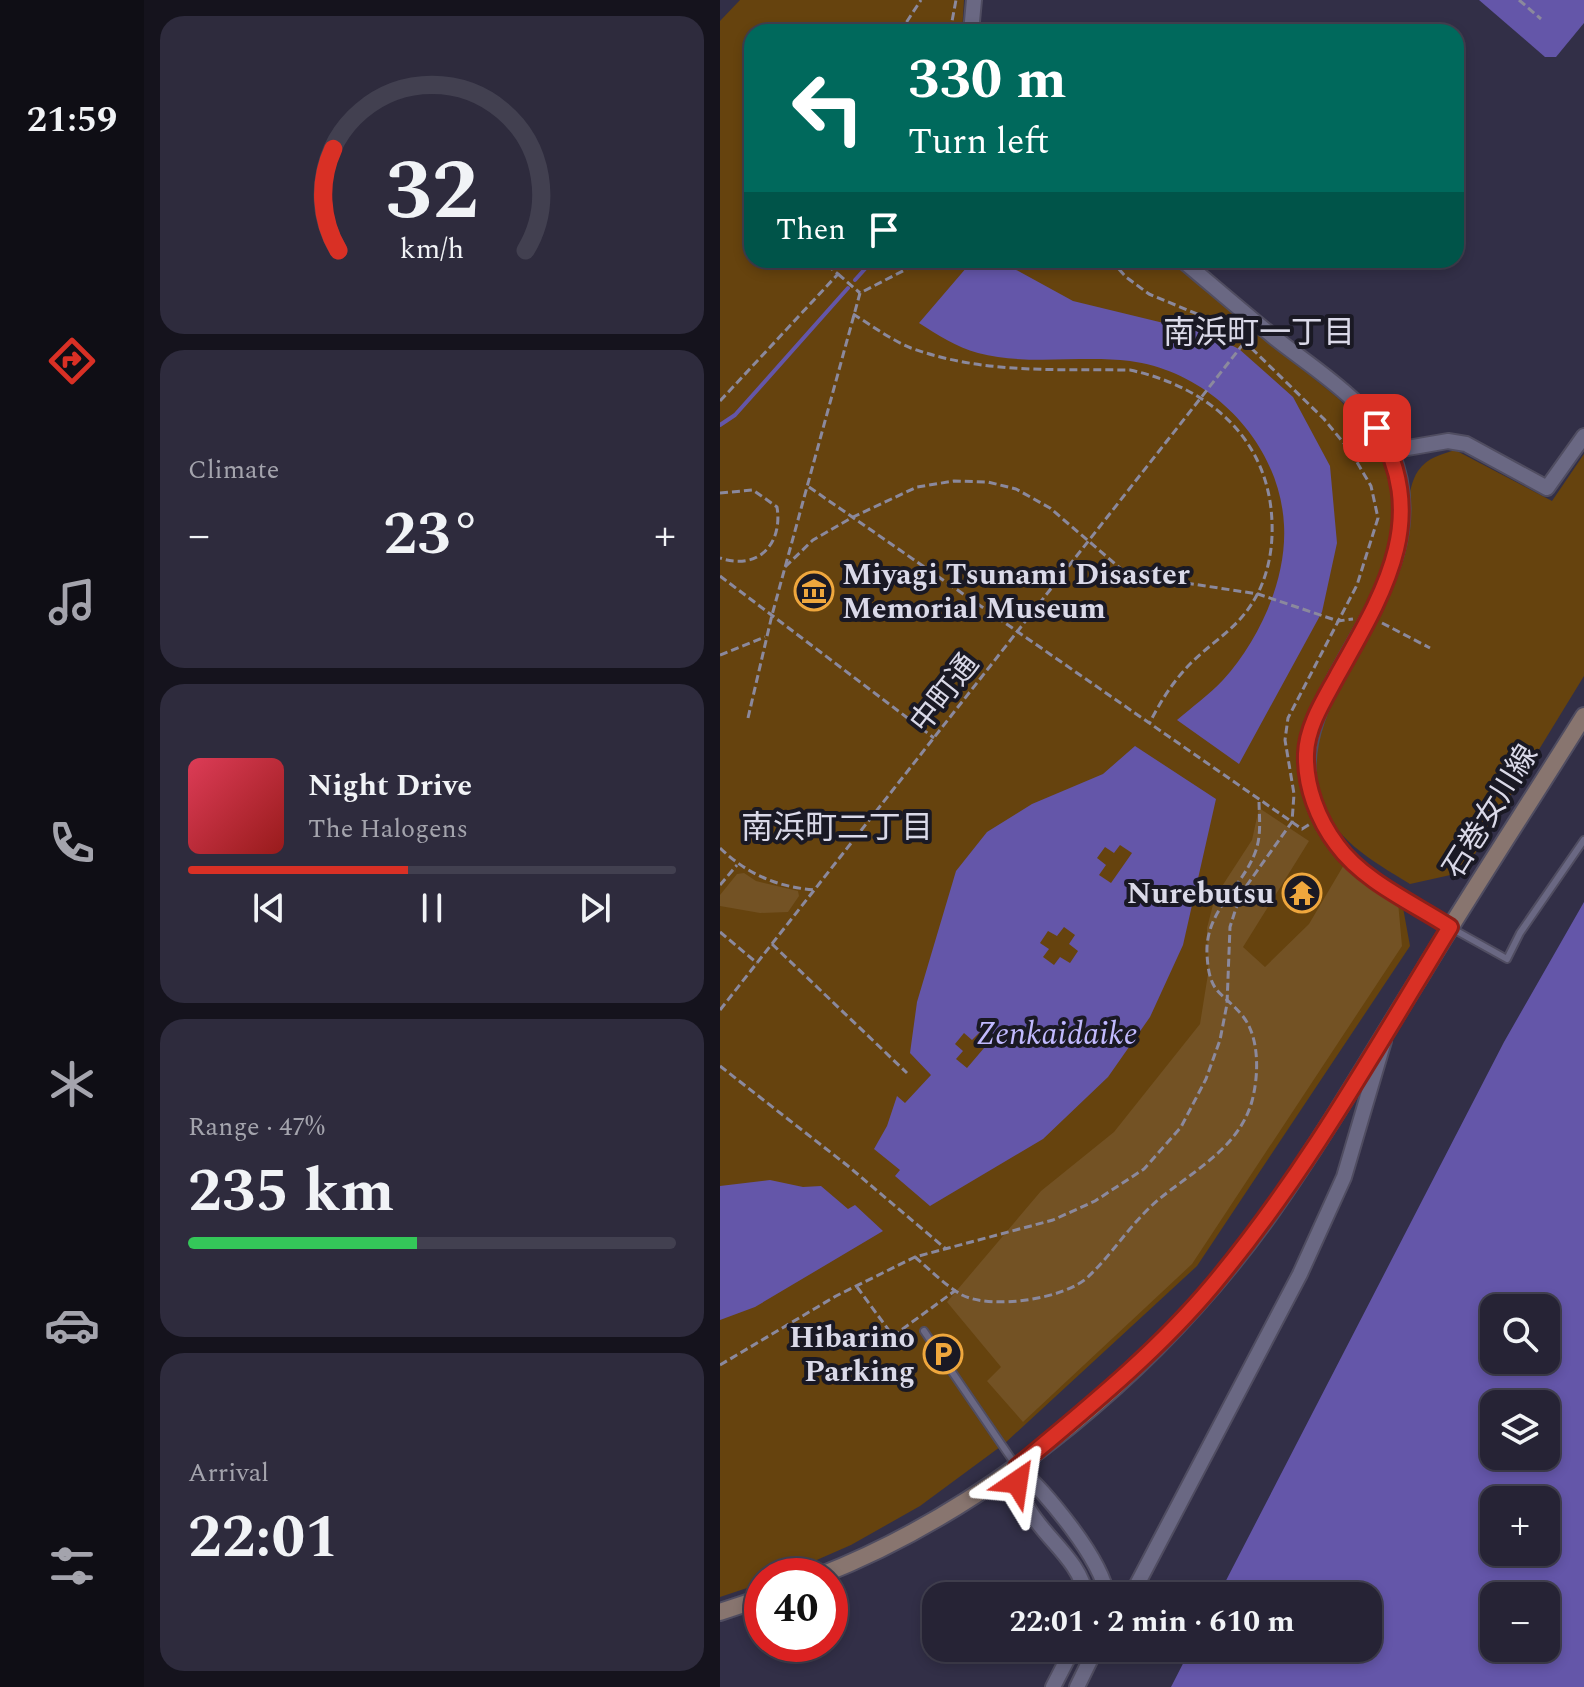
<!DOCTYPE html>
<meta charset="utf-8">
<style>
body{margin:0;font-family:Spectral,"Noto Sans JP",serif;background:#2e2b3d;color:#f1f3f6;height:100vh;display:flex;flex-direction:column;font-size:30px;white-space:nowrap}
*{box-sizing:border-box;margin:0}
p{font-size:26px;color:#a4a4ad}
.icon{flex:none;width:44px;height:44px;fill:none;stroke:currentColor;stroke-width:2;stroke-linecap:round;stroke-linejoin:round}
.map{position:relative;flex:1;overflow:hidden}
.details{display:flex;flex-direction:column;gap:16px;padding:16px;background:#15131d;width:576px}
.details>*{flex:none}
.hud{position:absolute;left:24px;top:24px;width:720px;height:244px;border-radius:24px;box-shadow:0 4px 12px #0003,0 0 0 2px #424050;background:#00695c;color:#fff;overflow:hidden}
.tools{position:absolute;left:760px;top:1294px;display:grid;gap:16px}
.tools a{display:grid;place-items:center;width:80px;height:80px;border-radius:16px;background:#262335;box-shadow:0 4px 12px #0003,0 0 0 2px #424050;font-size:40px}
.speed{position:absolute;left:24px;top:1558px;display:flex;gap:16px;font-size:40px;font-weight:700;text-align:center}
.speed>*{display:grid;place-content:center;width:104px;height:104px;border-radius:50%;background:#262335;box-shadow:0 4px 12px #0003,0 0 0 2px #424050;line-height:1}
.speed .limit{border:12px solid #d22;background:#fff;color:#111}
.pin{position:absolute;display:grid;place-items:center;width:68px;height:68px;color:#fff;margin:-34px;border-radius:16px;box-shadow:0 4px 12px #0006}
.me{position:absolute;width:88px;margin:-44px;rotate:32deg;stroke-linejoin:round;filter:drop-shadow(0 0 6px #0008)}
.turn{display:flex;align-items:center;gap:28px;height:168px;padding:0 32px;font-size:36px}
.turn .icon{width:104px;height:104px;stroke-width:2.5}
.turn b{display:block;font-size:56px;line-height:68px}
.then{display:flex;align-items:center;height:76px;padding:0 32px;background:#0003;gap:16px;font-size:30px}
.big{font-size:60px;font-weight:700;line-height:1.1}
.details .card{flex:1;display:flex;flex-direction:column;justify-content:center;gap:12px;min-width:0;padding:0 28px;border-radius:24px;background:#2e2b3d}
.details .dial{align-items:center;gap:0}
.dial svg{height:208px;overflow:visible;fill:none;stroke:#424050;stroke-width:7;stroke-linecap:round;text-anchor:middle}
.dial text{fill:#f1f3f6;stroke:none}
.song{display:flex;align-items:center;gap:24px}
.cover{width:96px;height:96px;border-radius:12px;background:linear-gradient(135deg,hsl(350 70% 55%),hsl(0 70% 35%))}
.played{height:8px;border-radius:4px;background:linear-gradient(90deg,#d93025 45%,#424050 45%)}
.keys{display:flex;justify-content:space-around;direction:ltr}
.heat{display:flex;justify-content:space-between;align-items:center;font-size:44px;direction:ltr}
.charge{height:12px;border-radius:6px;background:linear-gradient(90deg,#34c759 47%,#424050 0)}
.trip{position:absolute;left:202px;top:1582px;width:460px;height:80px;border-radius:24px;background:#262335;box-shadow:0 4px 12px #0003,0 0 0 2px #424050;font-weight:700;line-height:80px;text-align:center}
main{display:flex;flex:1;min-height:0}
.dock{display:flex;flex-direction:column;width:144px;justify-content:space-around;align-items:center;background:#0f0e15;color:#a4a4ad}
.dock .icon{width:56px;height:56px}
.dock .selected{color:#d93025}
.dock b{font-size:36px;color:#f1f3f6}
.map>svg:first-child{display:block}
.green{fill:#66430e}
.forest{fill:#735224}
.water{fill:#6456a9;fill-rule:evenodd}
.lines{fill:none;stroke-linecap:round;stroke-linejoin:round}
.stream{stroke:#6456a9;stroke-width:4}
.service-casing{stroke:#504d61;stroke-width:10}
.tertiary-casing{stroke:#504d61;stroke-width:18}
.secondary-casing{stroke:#504d61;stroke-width:20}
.path{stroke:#8b899d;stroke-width:3;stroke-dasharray:8 4;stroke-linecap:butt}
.service{stroke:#6a6883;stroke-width:6}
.tertiary{stroke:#6a6883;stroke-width:14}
.secondary{stroke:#88756f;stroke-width:16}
.route-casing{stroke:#8d1f18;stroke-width:20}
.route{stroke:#d93025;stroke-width:14}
.labels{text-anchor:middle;stroke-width:8;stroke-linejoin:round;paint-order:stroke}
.poi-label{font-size:30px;font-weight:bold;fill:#dad9e8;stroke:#1a1924;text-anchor:end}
.street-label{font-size:30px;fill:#dad9e8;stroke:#1a1924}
.neighbourhood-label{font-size:32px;fill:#dad9e8;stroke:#1a1924}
.water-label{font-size:32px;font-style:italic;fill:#c1bafe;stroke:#1a1924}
</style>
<main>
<nav class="dock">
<b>21:59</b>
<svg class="icon selected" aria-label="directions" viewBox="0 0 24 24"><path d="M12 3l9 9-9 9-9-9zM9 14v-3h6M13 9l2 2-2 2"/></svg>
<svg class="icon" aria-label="music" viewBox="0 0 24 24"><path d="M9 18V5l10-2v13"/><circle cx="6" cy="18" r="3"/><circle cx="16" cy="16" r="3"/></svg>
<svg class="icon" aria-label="phone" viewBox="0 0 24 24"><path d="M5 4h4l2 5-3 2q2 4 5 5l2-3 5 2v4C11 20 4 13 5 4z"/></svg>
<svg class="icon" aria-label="climate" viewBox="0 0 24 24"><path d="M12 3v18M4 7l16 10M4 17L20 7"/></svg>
<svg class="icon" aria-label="car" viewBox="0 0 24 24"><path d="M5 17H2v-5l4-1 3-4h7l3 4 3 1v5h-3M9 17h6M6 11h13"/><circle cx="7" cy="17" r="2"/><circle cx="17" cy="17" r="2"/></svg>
<svg class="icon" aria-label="filters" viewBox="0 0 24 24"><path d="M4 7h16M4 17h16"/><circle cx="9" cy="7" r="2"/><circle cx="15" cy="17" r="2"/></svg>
</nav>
<section class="details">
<div class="card dial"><svg viewBox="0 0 100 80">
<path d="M14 69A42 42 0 1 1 86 69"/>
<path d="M14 69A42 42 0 0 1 12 30" stroke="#d93025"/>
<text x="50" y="56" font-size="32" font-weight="700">32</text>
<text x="50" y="72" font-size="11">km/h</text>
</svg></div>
<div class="card"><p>Climate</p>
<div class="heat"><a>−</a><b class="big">23°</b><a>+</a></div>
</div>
<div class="card">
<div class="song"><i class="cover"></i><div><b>Night Drive</b><p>The Halogens</p></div></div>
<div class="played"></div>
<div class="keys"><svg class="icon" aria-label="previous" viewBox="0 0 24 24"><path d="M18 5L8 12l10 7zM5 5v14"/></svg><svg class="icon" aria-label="pause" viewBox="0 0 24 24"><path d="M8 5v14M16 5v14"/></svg><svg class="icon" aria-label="next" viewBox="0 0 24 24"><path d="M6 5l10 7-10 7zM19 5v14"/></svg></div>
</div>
<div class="card"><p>Range · 47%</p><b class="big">235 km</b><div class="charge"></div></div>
<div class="card"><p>Arrival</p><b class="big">22:01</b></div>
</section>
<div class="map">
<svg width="864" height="1687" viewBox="0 0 864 1687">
<rect width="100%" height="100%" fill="#322f47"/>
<g class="green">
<path d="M20 0H244L242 32H32V260H448L618 398C636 419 660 445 670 473 685 518 670 561 650 601 634 632 587 707 582 737 568 816 624 863 682 902L690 946 477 1266 284 1444 200 1506 131 1545 60 1576H42V1583L0 1597V21Z"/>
<path d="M735 450 832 501 864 454V676L744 872 690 884C651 860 612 839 597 792 576 730 658 626 679 566 688 539 684 491 698 471 708 457 720 455 735 450Z"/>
</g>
<g class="forest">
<path d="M539 808 589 841 523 947 545 967 589 924 625 863 678 902 682 946 472 1264 303 1422 267 1381 281 1367 227 1302 321 1191 394 1132 480 1024 488 974 487 928 495 897 532 840Z"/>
<path d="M24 873 36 881 78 891 79 896 68 912 40 913 0 906V895L17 874Z"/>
</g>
<g class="water">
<path d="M759 0H864V23L836 57H825Z"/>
<path d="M253 260H278L353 301 489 334 519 349 573 397 610 466 617 543 602 612 519 764 457 720C472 707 489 695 503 680 539 640 567 580 564 525 560 444 492 372 410 361 360 355 308 366 258 353 236 347 218 335 199 323Z"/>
<path d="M415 746 496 799 463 945 430 1017 388 1077 323 1139 210 1206 175 1176 180 1170 154 1149 167 1126 177 1096 185 1103 211 1075 190 1053 197 1002 236 871 267 832 312 804 383 774ZM400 845 412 853 391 883 379 875 386 865 377 858 385 847 394 853ZM344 927 355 935 349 944 358 951 350 963 340 957 334 965 323 957 329 949 320 943 328 931 337 936ZM260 1032 270 1041 247 1068 236 1059 243 1051 235 1044 244 1033 252 1040Z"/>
<path d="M864 902V1687H451L471 1648H648V1596H498L784 1042ZM826 1308V1360H774V1308ZM826 1404V1456H774V1404ZM826 1500V1552H774V1500ZM826 1596V1648H774V1596Z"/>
<path d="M50 1180 83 1187 101 1186 128 1209 135 1205 163 1231 35 1307 0 1320V1186Z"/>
</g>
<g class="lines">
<g class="stream">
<path d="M135 280 153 260"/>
<path d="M0 425 15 415 128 288"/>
</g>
<defs>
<g id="service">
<path d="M733 929 787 959 800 933 864 840"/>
<path d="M204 1331 295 1464"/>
</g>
<g id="tertiary">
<path d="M251 32 254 0"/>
<path d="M462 260C493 286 523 312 555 338 594 369 651 403 671 451 735 607 510 705 617 846 644 881 693 903 730 927"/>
<path d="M670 451 728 441 746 444 827 488 864 436"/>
<path d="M297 1467C325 1491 382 1559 387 1596"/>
<path d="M297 1467C296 1526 358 1547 366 1596"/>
<path d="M411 1596 580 1274 624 1177 664 1041"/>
<path d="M333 1687 353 1648"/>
<path d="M357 1687 376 1648"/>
</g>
<g id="secondary">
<path d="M99 1576C275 1507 442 1365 551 1212 606 1134 653 1052 703 972 755 886 811 801 864 716"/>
<path d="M0 1612 42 1598"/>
</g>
</defs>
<use href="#service" class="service-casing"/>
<use href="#tertiary" class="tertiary-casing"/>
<use href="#secondary" class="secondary-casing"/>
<g class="path">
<path d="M799 0 821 19"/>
<path d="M180 32 201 0"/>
<path d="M230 32 236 0"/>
<path d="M206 260 212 266 217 260"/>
<path d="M118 274 140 293"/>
<path d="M133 314C151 325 171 340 191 348 262 374 335 369 410 370 488 387 549 438 552 522 553 546 549 571 538 593 520 628 496 638 471 663 454 680 440 702 429 724"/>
<path d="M0 401 118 274 112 269 114 260"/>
<path d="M89 487 572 822 582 829 590 824"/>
<path d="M0 493 33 490 57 507C63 544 38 571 0 558"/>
<path d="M65 567 93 540 133 517 197 487 234 481 268 482 296 489 330 508 407 574 538 594 618 621 633 619"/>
<path d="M0 576 214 738"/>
<path d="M662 623 710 648"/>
<path d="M0 655 45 637"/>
<path d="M28 718 52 615 140 293 204 260"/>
<path d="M0 848C27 874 57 887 95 890"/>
<path d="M0 885 17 865"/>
<path d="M0 932 37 963"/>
<path d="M52 944 187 1073"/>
<path d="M0 1010 531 334"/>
<path d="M0 1066 128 1166 226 1249"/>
<path d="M195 1257C209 1269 226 1286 242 1295 272 1310 346 1299 369 1276 394 1252 411 1223 438 1200 473 1171 519 1148 532 1101 539 1075 540 1035 521 1014 500 990 489 994 487 954 485 911 521 889 535 853 542 835 539 817 539 799"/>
<path d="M137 1287 173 1336 236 1290"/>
<path d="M0 1365 116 1296 195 1257 333 1220 375 1201 424 1169 461 1127 486 1079 500 1040 507 1004 510 927 516 908 527 885 572 822 574 794 565 740 568 718 637 585 658 518 651 486 631 452 604 419 525 342 489 319 429 294 406 277 391 260"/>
</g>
<use href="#service" class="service"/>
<use href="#tertiary" class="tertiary"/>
<use href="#secondary" class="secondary"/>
</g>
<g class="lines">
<defs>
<path id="route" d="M297 1482V1467C365 1410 435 1354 492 1286 585 1175 655 1050 730 927 693 903 643 881 617 845 598 820 585 786 586 754 587 726 604 700 617 676 663 594 711 519 657 428"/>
</defs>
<use href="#route" class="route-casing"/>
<use href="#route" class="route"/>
</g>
<defs>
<symbol id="museum-ring" viewBox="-11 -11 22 22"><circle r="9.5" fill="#1a1924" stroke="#efa73d" stroke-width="1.5"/><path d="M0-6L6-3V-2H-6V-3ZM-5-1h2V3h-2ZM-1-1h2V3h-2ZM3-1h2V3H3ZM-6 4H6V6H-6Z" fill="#efa73d"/></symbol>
<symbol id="temple-ring" viewBox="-11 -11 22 22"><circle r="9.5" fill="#1a1924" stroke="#efa73d" stroke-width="1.5"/><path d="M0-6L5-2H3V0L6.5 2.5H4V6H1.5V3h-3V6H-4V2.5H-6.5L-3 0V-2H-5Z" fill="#efa73d"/></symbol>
<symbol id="parking-ring" viewBox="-11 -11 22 22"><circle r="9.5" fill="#1a1924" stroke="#efa73d" stroke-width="1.5"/><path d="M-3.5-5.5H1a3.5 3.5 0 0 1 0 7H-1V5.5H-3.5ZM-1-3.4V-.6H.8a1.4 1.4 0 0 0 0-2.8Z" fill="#efa73d"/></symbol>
</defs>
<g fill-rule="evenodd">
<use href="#museum-ring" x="72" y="569" width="44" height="44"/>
<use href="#temple-ring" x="560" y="871" width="44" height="44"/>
<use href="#parking-ring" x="201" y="1332" width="44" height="44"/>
</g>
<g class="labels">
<g class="poi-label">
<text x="122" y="584" text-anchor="start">Miyagi Tsunami Disaster<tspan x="122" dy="34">Memorial Museum</tspan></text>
<text x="554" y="903">Nurebutsu</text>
<text x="195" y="1347">Hibarino<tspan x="195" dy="34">Parking</tspan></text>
</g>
<g class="street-label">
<text transform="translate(224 693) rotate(-52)" y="10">中町通</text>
<text transform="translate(770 811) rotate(-58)" y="10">石巻女川線</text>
</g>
<g class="neighbourhood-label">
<text x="539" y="343">南浜町一丁目</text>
<text x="117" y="838">南浜町二丁目</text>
</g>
<g class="water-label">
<text x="337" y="1044">Zenkaidaike</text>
</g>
</g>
</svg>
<div class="tools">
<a><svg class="icon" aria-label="search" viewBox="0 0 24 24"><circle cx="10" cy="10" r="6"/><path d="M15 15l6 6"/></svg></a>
<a><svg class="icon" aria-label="layers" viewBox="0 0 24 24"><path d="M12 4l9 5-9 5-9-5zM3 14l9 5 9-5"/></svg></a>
<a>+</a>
<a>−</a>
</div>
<div class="speed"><div class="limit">40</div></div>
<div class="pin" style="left:657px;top:428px;background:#d93025"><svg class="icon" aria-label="arrive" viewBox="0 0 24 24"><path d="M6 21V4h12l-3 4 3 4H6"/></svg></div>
<svg class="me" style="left:297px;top:1482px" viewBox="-20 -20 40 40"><path d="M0-17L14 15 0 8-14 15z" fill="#d93025" stroke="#fff" stroke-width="4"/></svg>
<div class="trip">22:01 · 2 min · 610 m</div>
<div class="hud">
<div class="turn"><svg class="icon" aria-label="left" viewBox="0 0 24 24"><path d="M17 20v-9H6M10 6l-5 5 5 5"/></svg><div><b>330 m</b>Turn left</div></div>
<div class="then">Then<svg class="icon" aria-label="arrive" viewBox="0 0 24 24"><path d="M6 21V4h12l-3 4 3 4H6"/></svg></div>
</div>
</div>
</main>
